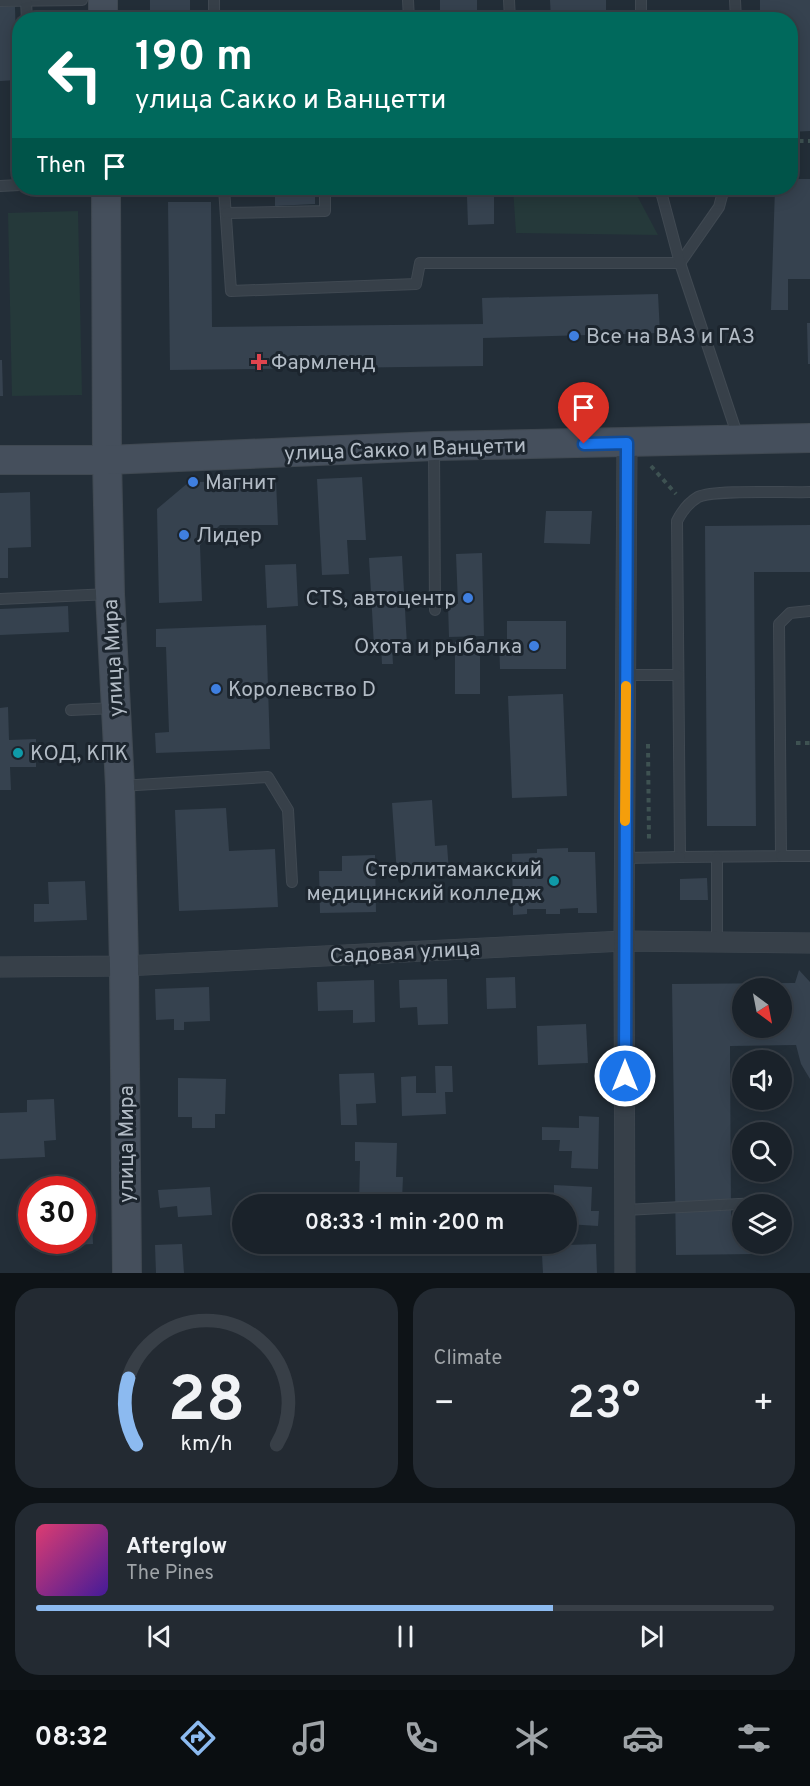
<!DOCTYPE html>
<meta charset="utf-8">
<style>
body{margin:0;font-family:Overpass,sans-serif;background:#232a32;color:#f1f3f6;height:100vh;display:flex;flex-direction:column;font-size:22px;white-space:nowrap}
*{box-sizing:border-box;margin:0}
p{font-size:20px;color:#9fa4a8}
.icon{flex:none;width:33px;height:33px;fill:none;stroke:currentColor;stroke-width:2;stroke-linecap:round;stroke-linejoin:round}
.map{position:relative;height:1273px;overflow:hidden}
.side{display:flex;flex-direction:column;gap:15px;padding:15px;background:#0e1317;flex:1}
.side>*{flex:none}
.top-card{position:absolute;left:12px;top:12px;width:786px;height:183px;border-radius:24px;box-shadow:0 3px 15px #0003,0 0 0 2px #383f47;background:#00695c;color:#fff;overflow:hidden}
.needle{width:39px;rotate:148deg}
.tools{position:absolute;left:732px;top:978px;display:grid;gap:12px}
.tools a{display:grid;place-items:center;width:60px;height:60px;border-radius:50%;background:#1a222a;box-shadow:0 3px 15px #0003,0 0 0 2px #383f47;font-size:30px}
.speed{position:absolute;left:18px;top:1176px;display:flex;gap:12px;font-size:30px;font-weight:700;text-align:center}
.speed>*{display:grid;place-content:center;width:78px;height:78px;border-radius:50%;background:#1a222a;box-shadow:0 3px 15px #0003,0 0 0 2px #383f47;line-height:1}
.speed .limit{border:9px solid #d22;background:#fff;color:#111}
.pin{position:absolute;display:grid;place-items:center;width:51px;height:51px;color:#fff;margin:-62px -26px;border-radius:50% 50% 50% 0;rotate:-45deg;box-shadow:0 0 6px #0007}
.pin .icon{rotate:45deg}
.me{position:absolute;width:66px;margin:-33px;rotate:0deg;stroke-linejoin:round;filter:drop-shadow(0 0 4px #0008)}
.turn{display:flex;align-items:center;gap:21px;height:126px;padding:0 24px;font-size:27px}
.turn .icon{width:78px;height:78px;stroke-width:2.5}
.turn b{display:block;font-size:42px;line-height:51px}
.then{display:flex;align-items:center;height:57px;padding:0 24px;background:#0003;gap:12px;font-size:22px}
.big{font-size:45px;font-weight:600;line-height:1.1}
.side .widget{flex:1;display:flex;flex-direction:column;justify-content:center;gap:9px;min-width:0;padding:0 21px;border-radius:24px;background:#232a32}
.side .dial{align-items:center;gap:0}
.dial svg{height:156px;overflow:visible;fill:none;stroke:#383f47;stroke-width:7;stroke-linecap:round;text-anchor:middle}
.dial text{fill:#f1f3f6;stroke:none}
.song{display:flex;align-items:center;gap:18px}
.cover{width:72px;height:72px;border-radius:9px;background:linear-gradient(135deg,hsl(340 70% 55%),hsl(260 70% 35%))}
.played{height:6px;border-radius:3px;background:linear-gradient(90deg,#8cbaf0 70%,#383f47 70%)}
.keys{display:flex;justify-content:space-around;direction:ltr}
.heat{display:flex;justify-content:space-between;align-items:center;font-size:33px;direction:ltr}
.side .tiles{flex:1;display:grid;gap:15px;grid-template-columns:1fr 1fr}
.widget:last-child{grid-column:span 2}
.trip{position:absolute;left:232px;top:1194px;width:345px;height:60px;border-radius:30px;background:#1a222a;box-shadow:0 3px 15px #0003,0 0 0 2px #383f47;font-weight:600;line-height:60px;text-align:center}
.menu{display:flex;height:96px;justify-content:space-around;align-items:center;background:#0a0e11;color:#9fa4a8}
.menu .icon{width:42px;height:42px}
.menu .on{color:#8cbaf0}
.menu b{font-size:27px;color:#f1f3f6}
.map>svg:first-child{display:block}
.green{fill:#25393a}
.building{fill:#36424f;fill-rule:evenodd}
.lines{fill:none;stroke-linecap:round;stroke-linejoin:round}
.lane-casing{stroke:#404952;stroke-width:12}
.street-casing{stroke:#404952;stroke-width:21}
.secondary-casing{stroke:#404952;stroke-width:30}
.path{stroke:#3e5252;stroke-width:4;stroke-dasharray:4.5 4.5;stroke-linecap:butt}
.lane{stroke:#374049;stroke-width:10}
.street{stroke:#374049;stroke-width:20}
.secondary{stroke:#454f5c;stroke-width:28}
.route-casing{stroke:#114b97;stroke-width:15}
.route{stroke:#1a73e8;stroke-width:10}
.slow{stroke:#f59e0b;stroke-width:10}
.shop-dot{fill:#3f7fe0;stroke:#1c252e;stroke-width:2}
.health-dot{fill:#e0444e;stroke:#1c252e;stroke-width:2}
.culture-dot{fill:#0f9aa8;stroke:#1c252e;stroke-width:2}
.labels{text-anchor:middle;stroke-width:6;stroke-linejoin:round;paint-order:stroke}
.poi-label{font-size:21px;fill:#b2bbc5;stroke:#1c252e;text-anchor:start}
.street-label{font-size:21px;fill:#b2bbc5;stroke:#1c252e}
</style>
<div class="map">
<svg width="810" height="1273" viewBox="0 0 810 1273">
<rect width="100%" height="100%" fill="#232e38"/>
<g class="green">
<rect x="38" y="15" width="33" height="4"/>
<path d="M513 188H633L658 235 516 233Z"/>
<path d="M78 211 82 395 12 396 8 213Z"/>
</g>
<g class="building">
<rect x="150" y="0" width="40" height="20"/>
<rect x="440" y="0" width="37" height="20"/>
<path d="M550 0H606V20H551Z"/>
<path d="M760 0H810V131L790 132V20H760Z"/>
<path d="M0 7H15L17 80 0 81Z"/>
<path d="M790 179H810V279H788V310H771L775 188H790Z"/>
<path d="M275 188H315V204L275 206Z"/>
<path d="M467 197H494V224L468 225Z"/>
<path d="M168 202H211L212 327 483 324 482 298 658 294 660 333 483 338V366L170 370Z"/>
<path d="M807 323H810V364H808Z"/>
<path d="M0 360H2L3 396H0Z"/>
<path d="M362 477 366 540H347L349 574 322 575 317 479Z"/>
<path d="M276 481 278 525H220L200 545 202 601 159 603 157 509 189 482Z"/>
<path d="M30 492 31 547 8 548V578H0V493Z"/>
<path d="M546 511H592L590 544 544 543Z"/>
<path d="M810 525V572H754L756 826H707L705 526Z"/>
<path d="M482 553 484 636 449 637 448 604H458L456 554Z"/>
<path d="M402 556 407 645 392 646 393 664H382L381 646H374L369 558Z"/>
<path d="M296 564 298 606 267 608 265 565Z"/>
<path d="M68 606 69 632 0 635V609Z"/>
<path d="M507 621H566V669H500L499 640H507Z"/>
<path d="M266 625 270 749 156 753 155 733 169 732 166 647H156V629Z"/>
<rect x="455" y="642" width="25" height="52"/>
<path d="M563 694 567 796 512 798 508 696Z"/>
<path d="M8 707 9 740 36 739V767H10L11 790H0V708Z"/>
<path d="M432 800 435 846 447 845 449 872 397 875 392 803Z"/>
<path d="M226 808 229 851 275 849 278 907 179 911 175 810Z"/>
<path d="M568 848V852H595L597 913H578V908L560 909V914H546V909H527V914L513 915 512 854 537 853V849Z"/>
<path d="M375 855 376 912 320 913 319 871H342V856Z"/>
<path d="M707 878 708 900H680V879Z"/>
<path d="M85 881 87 920 34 922V904H49L48 882Z"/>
<path d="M799 970 810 982V1079L801 1064 796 1045 730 1046 731 1216H742V1244H754V1254L676 1255 672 984 795 983ZM742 988H782V1028H742Z"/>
<path d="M515 977 516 1008 487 1009 486 978Z"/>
<path d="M447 979 448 1024 418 1025 417 1007 400 1008 399 980Z"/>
<path d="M374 980 375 1022 353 1023V1010L318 1011 317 982Z"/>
<path d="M209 987 210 1021 184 1022V1030H174V1019L156 1020 155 989Z"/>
<path d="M586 1024 588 1063 538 1065 537 1026Z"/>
<path d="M435 1066H452L453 1092H445L446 1114 402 1116 401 1077 416 1076V1093H436Z"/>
<path d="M374 1073 376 1103 356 1104 357 1125H341L339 1074Z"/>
<path d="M178 1078 226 1079 225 1114H215V1128H192V1117H178Z"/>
<path d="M54 1099 56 1140 44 1141 45 1157 0 1159V1113L27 1112V1100Z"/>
<path d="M579 1116 599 1117 598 1169 571 1168 572 1151H559L560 1140H542V1127L579 1128Z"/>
<path d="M355 1142 397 1143 396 1177H403L402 1200H393V1204H359L360 1161H355Z"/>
<path d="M554 1185 592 1187 591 1211H599L598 1226 567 1224V1204H554Z"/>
<path d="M210 1187 212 1215 178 1217 177 1206 160 1208 158 1190Z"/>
<path d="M82 1223H92L93 1244 68 1245V1240H82Z"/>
<path d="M182 1244 184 1273H156L155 1245Z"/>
<path d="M596 1244 597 1273H543L542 1255H539V1246Z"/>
</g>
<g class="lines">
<defs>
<g id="lane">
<path d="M214 0V20"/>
<path d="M408 0 409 20"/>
<path d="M509 0 510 20"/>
<path d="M641 0V20"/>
<path d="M735 0 736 20"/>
<path d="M0 1 82 0"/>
<path d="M26 1 27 20"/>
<path d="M0 186 20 185"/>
<path d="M224 188 231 291 416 284 420 263H680L719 207 724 188"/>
<path d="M660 188 680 263 738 437"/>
<path d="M226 213 325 211V188"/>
<path d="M434 447 435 610"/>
<path d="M810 492C787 493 715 489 698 497 688 503 682 511 677 521L680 857 781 856 779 624 790 613 810 611"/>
<path d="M0 599 110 594"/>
<path d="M626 675H678"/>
<path d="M71 710 116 708"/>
<path d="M120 786 268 777 288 810 292 882"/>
<path d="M781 856H810"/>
<path d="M717 857V942"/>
<path d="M625 858 680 857"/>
<path d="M625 1210 758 1203"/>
</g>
<g id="street">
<path d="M0 967 124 966 624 941 810 943"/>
<path d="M625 1273 624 941 627 443"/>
</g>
<g id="secondary">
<path d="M103 0V20"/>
<path d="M106 188 107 460 110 594 120 786 124 966 127 1273"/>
<path d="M0 460H107L434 446 810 438"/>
</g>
</defs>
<use href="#lane" class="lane-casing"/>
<use href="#street" class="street-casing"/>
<use href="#secondary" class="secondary-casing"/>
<g class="path">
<path d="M790 141H810"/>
<path d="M651 466 676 494"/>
<path d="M796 743H810"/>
<path d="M648 744 649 842"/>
</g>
<use href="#lane" class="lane"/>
<use href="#street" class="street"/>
<use href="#secondary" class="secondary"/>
</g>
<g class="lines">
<defs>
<path id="route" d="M584 444 627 443 625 1076"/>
</defs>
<use href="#route" class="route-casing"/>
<use href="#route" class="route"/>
<path class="slow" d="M625 821 626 686"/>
</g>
<g class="shop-dot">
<circle cx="574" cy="336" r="6"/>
<circle cx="193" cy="482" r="6"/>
<circle cx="184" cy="535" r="6"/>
<circle cx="468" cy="598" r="6"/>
<circle cx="534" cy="646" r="6"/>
<circle cx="216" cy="689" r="6"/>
</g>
<path class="health-dot" d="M256 353h6v6h6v6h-6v6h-6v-6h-6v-6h6z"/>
<g class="culture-dot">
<circle cx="18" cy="753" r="6"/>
<circle cx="554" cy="881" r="6"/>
</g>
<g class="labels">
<g class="poi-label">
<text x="586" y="343">Все на ВАЗ и ГАЗ</text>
<text x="271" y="369">Фармленд</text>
<text x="205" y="489">Магнит</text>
<text x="196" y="542">Лидер</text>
<text x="456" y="605" text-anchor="end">СTS, автоцентр</text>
<text x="522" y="653" text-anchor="end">Охота и рыбалка</text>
<text x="228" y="696">Королевство D</text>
<text x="30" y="760">КОД, КПК</text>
<text x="542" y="876" text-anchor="end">Стерлитамакский<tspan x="542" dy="24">медицинский колледж</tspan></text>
</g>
<g class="street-label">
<text transform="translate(405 449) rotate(-2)" y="7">улица Сакко и Ванцетти</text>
<text transform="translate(113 658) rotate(-93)" y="7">улица Мира</text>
<text transform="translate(405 952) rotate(-3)" y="7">Садовая улица</text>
<text transform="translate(126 1144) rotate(-90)" y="7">улица Мира</text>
</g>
</g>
</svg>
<div class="tools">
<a><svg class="needle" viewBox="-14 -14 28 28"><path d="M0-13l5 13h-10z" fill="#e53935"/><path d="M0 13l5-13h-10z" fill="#9fa4a8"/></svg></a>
<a><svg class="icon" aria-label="sound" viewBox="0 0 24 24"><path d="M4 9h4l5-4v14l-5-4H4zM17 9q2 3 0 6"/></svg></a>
<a><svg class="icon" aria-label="search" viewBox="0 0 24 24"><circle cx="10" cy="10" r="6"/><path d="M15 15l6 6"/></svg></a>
<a><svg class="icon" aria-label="layers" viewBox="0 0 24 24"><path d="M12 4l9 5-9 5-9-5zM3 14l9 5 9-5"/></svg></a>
</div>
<div class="speed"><div class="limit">30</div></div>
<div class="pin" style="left:584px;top:444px;background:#d93025"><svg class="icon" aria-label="arrive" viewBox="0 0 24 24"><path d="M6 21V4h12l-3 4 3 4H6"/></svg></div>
<svg class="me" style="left:625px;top:1076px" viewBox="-20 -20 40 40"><circle r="17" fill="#1a73e8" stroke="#fff" stroke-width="3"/><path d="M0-11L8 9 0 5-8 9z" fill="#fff"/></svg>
<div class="trip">08:33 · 1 min · 200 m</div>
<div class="top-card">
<div class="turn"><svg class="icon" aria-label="left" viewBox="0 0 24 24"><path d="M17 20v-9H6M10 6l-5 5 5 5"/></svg><div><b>190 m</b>улица Сакко и Ванцетти</div></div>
<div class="then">Then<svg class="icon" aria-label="arrive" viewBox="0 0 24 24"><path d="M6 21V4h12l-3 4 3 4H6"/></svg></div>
</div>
</div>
<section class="side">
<div class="tiles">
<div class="widget dial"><svg viewBox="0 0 100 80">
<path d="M14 69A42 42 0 1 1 86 69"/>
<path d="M14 69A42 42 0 0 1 10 35" stroke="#8cbaf0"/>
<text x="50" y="56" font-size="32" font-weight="700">28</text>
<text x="50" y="72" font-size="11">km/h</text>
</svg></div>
<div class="widget"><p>Climate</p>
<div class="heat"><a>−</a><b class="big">23°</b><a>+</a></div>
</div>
<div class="widget">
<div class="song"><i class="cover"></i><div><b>Afterglow</b><p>The Pines</p></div></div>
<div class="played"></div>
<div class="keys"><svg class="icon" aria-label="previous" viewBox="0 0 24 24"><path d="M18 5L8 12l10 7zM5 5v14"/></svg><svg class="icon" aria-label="pause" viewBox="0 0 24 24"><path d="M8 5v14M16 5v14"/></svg><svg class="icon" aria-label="next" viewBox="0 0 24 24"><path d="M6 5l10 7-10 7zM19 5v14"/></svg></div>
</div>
</div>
</section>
<nav class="menu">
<b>08:32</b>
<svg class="icon on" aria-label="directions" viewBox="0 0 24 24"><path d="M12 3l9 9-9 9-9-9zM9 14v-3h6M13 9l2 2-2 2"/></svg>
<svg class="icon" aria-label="music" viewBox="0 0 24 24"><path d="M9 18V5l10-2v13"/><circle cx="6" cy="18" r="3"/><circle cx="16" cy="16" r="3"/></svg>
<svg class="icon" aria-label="phone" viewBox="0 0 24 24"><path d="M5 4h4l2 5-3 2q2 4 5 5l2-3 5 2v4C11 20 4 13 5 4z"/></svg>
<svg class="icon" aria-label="climate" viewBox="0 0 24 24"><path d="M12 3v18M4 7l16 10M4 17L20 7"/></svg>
<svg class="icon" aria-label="car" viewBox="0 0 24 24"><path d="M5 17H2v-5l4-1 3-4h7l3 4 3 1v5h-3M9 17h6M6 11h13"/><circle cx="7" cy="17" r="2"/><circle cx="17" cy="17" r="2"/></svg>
<svg class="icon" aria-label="filters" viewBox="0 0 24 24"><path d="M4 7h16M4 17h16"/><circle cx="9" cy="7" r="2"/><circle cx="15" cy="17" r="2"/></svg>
</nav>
